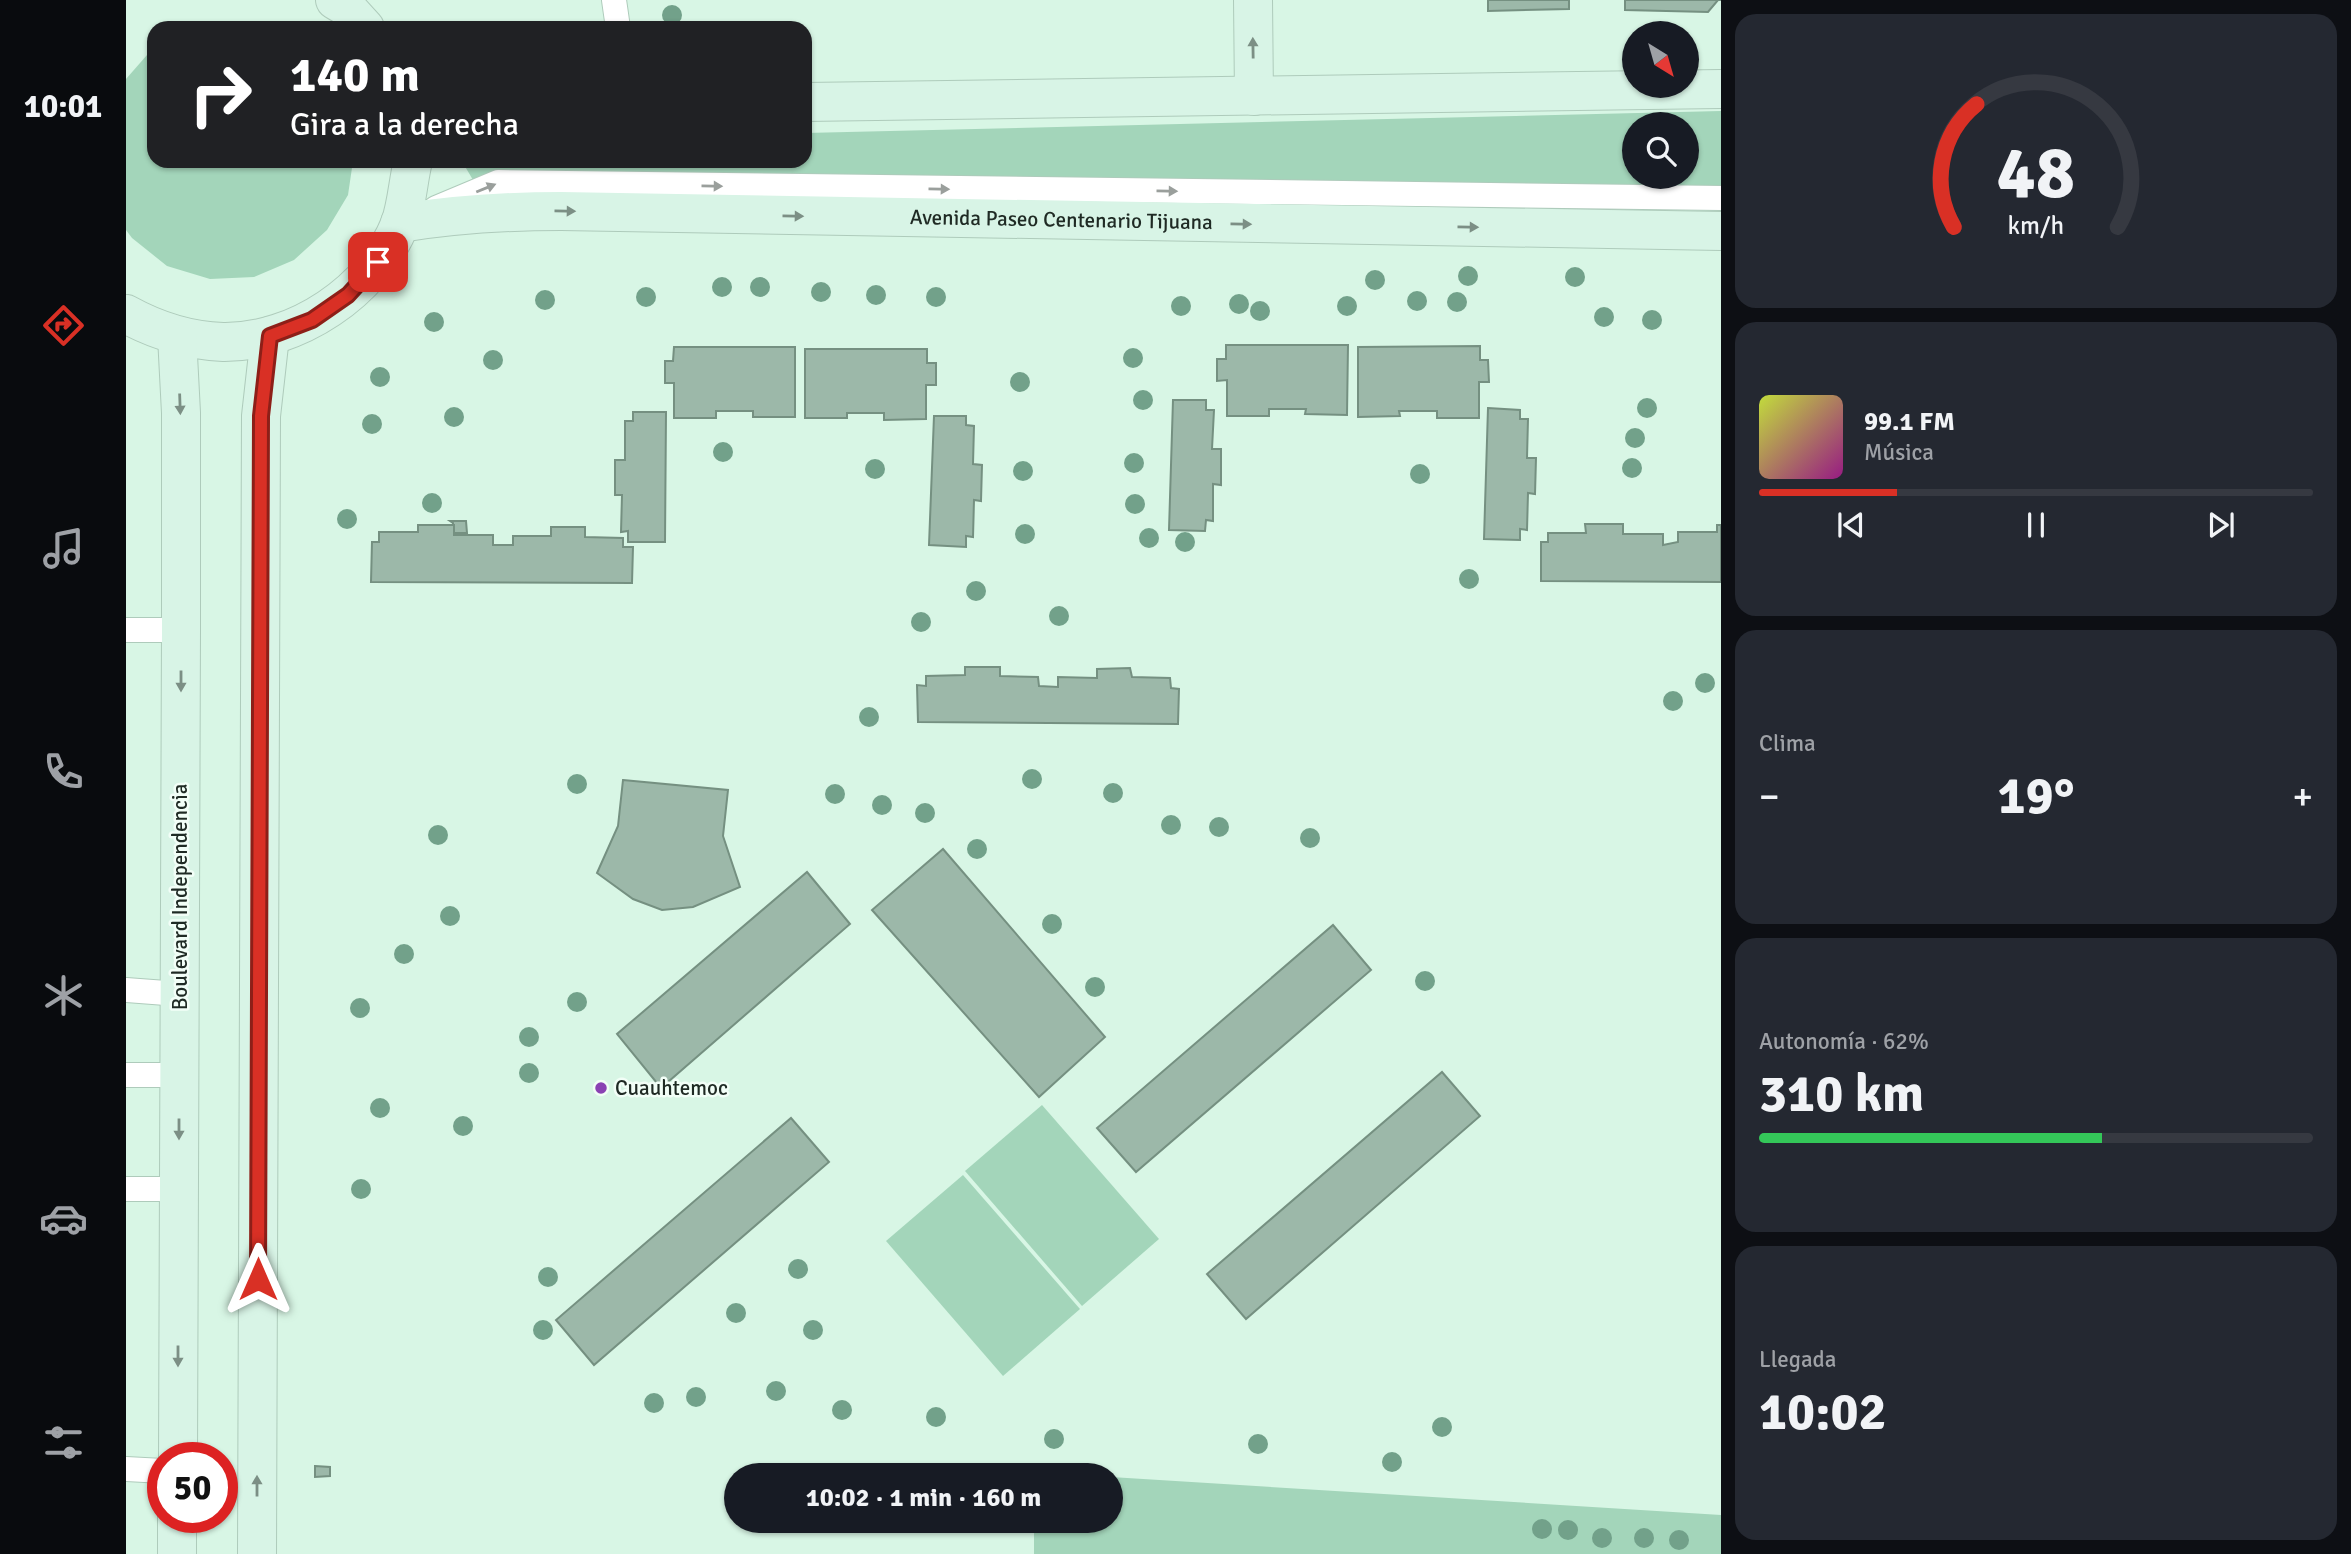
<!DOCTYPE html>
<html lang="es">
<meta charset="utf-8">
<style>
body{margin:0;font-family:Signika,sans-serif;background:#242831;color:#f1f3f6;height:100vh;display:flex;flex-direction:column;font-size:26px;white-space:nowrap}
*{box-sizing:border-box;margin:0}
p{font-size:23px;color:#9ea1a6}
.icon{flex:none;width:38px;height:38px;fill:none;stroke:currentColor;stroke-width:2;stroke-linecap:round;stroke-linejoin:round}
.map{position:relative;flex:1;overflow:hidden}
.details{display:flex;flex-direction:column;gap:14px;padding:14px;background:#0d0f14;width:630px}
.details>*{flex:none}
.guide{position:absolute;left:21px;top:21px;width:665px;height:147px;border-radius:21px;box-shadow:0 2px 5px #0004;background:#202124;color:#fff;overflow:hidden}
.needle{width:46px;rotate:143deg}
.fabs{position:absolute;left:1496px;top:21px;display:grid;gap:14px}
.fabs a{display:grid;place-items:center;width:77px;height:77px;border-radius:50%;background:#171b24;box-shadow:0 2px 5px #0004;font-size:35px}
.speed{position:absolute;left:21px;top:1442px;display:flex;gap:14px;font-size:35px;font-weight:700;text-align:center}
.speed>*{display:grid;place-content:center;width:91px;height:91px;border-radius:50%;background:#171b24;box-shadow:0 2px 5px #0004;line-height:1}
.speed .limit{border:10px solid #d22;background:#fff;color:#111}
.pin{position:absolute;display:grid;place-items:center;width:60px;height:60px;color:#fff;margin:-30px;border-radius:14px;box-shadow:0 4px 10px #0006}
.me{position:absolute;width:77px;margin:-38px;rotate:0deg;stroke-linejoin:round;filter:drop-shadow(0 0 5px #0008)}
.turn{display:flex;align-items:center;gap:24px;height:147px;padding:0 28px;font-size:32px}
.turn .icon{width:91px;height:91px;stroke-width:2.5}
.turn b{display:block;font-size:49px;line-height:60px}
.big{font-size:52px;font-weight:800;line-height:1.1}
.details .tile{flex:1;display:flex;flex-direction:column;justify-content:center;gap:10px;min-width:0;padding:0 24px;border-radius:21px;background:#242831}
.details .dial{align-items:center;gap:0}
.dial svg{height:182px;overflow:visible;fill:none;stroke:#363941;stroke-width:7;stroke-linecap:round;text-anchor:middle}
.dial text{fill:#f1f3f6;stroke:none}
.song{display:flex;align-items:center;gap:21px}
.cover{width:84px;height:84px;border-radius:10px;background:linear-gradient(135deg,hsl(70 70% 55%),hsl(310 70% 35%))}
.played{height:7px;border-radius:4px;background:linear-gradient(90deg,#d93025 25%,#363941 25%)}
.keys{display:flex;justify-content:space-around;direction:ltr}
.heat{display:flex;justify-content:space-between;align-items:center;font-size:38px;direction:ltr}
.charge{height:10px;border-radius:5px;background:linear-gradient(90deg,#34c759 62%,#363941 0)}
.trip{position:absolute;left:598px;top:1463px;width:399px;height:70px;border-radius:35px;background:#171b24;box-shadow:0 2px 5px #0004;font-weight:800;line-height:70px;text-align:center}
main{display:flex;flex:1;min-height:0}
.menu{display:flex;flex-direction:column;width:126px;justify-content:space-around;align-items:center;background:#090b0e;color:#9ea1a6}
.menu .icon{width:49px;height:49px}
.menu .current{color:#d93025}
.menu b{font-size:32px;color:#f1f3f6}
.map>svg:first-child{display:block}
.green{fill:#a3d5ba;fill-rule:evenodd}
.building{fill:#9cb8a9;stroke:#759081;stroke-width:2}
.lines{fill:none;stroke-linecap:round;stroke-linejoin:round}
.lane-casing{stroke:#aecbbb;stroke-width:26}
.secondary-casing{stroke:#aecbbb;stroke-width:40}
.lane{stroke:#fff;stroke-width:24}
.secondary{stroke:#d8f4e6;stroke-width:38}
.tree{fill:#72a18a}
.oneway{fill:#7c8f85}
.oneway2{fill:#9a9f9c}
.route-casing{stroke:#8d1f18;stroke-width:18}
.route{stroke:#d93025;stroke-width:12}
.poi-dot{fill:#8a41b3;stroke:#f2fef7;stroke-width:2.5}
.labels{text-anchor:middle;stroke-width:5;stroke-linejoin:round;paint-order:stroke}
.street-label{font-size:21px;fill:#1f2a24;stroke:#f2fef7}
.poi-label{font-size:21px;fill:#1f2a24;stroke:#f2fef7;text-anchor:start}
</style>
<main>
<nav class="menu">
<b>10:01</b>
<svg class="icon current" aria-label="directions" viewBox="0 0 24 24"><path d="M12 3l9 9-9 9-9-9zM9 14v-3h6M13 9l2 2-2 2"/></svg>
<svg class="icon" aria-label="music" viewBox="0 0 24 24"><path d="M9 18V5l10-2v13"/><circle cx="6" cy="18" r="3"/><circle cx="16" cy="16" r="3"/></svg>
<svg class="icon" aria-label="phone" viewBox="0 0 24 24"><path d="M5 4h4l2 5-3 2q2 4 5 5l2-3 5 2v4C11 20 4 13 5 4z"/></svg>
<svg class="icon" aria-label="climate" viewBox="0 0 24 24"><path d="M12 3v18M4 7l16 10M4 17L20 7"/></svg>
<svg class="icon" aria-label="car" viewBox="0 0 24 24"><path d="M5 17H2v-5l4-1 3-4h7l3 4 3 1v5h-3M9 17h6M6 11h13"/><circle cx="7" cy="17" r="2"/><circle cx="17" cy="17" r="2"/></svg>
<svg class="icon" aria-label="filters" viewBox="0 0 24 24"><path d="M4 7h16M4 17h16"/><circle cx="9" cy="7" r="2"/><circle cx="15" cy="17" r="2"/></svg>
</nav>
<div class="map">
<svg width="1595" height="1554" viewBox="0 0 1595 1554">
<rect width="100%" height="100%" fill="#d8f6e5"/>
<g class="green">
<path d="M28 47V161H227L222 195 201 230 168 260 128 277 84 279 41 266 6 238 0 230V79Z"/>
<path d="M1595 111V195L347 180 337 163 679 161V133ZM1508 124H1561V177H1508Z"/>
<path d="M916 1105 1033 1239 956 1306 839 1171Z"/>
<path d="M837 1175 954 1309 877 1376 760 1241Z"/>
<path d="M985 1477 1595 1515V1554H908V1521H985Z"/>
</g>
<g class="building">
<path d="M1362 0H1443V9L1362 11Z"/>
<path d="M1499 0H1595H1592L1582 12 1499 10Z"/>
<path d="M1100 345H1222L1221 415 1179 414 1180 409H1143V416H1101V380L1091 381V359H1100Z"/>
<path d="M1354 346V360H1362L1363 382H1353V418H1311V411H1273L1274 416 1232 417V347Z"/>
<path d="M548 347H669V417H627V411H590V418H548V383H539V361H547Z"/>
<path d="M679 349H801V363H810V385H800V419L758 420V413H721V418H679Z"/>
<path d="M1047 400H1080V410H1088L1086 449H1095V485L1087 484V521L1080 520 1079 531 1043 530Z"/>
<path d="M1362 408 1394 410V419H1402L1401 458H1410L1409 494 1402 493 1401 530 1394 529V540L1358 539Z"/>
<path d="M507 412H540L539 542H502V531L495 532 496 495H489V460H499V421H507Z"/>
<path d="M808 416H840V425L848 426 847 464 856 465 855 501 848 500 847 537 840 536V547L803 545Z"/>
<path d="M324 521H340L341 533H327V523Z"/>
<path d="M1459 524H1497V534H1537V545L1552 542V532H1591V525H1595V582L1415 581V542H1422V533H1460Z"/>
<path d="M292 525H328V535H367V545H387V536H425V527H459V537L497 538V547H507L506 583 245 582 246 542H253V532H292Z"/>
<path d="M839 667H874V676L912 677 913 686 932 687V677L971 678V669L1004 668 1006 677 1044 678 1045 688 1053 689 1052 724 792 722 791 685 800 686V676L839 675Z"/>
<path d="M497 780 602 790 597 836 614 887 567 907 536 910 507 899 471 873 492 826Z"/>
<path d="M817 849 979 1037 913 1097 746 910Z"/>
<path d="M681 872 724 924 535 1088 491 1034Z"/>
<path d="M1207 925 1245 970 1010 1172 971 1128Z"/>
<path d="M1316 1072 1354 1116 1120 1319 1081 1274Z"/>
<path d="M665 1118 703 1162 468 1365 430 1320Z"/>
<path d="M189 1466 204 1467V1476L189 1477Z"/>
</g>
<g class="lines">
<defs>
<g id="lane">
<path d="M488 0 492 28"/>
<path d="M310 208 372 182 1595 198"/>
<path d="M0 630H55"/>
<path d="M0 990 53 994"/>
<path d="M0 1075H53"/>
<path d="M0 1189H53"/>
<path d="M0 1469 37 1471"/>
</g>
<g id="secondary">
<path d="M209 0 219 6 239 28"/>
<path d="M1127 0 1128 96"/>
<path d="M679 102 1595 89"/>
<path id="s1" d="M274 223C330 214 379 211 435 211L1595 231"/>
<path d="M0 314C29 330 64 341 97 342 170 343 247 291 274 224 281 205 282 181 287 161"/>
<path d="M51 336 55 413V630L52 1458"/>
<path d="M51 1554V1517"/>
<path d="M131 1554 135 416 144 336"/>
</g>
</defs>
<use href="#lane" class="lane-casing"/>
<use href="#secondary" class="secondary-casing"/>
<use href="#lane" class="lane"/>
<use href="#secondary" class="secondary"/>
</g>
<g class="tree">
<circle cx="546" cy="15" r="10"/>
<circle cx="1342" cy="276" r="10"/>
<circle cx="1449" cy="277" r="10"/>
<circle cx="1249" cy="280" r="10"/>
<circle cx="596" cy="287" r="10"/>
<circle cx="634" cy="287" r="10"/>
<circle cx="695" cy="292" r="10"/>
<circle cx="750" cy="295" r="10"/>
<circle cx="520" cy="297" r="10"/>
<circle cx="810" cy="297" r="10"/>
<circle cx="419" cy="300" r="10"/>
<circle cx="1291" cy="301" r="10"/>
<circle cx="1331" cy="302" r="10"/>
<circle cx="1113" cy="304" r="10"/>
<circle cx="1055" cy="306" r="10"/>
<circle cx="1221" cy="306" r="10"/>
<circle cx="1134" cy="311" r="10"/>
<circle cx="1478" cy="317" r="10"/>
<circle cx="1526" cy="320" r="10"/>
<circle cx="308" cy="322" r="10"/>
<circle cx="1007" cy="358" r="10"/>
<circle cx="367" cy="360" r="10"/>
<circle cx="254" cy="377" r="10"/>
<circle cx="894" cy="382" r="10"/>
<circle cx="1017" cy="400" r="10"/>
<circle cx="1521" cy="408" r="10"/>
<circle cx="328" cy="417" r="10"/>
<circle cx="246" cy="424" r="10"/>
<circle cx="1509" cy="438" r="10"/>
<circle cx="597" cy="452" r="10"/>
<circle cx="1008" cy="463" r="10"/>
<circle cx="1506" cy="468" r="10"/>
<circle cx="749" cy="469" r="10"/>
<circle cx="897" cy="471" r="10"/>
<circle cx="1294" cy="474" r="10"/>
<circle cx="306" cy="503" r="10"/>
<circle cx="1009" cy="504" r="10"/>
<circle cx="221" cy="519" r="10"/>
<circle cx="899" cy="534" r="10"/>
<circle cx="1023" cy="538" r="10"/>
<circle cx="1059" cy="542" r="10"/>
<circle cx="1343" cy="579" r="10"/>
<circle cx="850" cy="591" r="10"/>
<circle cx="933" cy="616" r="10"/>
<circle cx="795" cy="622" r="10"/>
<circle cx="1579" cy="683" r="10"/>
<circle cx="1547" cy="701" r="10"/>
<circle cx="743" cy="717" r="10"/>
<circle cx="906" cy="779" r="10"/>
<circle cx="451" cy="784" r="10"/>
<circle cx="987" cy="793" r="10"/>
<circle cx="709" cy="794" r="10"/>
<circle cx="756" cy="805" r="10"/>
<circle cx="799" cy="813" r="10"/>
<circle cx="1045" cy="825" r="10"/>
<circle cx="1093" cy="827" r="10"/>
<circle cx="312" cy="835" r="10"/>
<circle cx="1184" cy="838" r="10"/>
<circle cx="851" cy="849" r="10"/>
<circle cx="324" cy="916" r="10"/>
<circle cx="926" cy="924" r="10"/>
<circle cx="278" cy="954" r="10"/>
<circle cx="1299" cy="981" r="10"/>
<circle cx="969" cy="987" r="10"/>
<circle cx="451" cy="1002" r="10"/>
<circle cx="234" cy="1008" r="10"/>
<circle cx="403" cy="1037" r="10"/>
<circle cx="403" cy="1073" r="10"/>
<circle cx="254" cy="1108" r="10"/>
<circle cx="337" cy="1126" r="10"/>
<circle cx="235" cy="1189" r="10"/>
<circle cx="672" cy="1269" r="10"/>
<circle cx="422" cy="1277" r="10"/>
<circle cx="610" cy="1313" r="10"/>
<circle cx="417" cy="1330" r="10"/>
<circle cx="687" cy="1330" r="10"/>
<circle cx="650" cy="1391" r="10"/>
<circle cx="570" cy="1397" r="10"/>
<circle cx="528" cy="1403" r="10"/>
<circle cx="716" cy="1410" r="10"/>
<circle cx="810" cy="1417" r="10"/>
<circle cx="1316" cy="1427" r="10"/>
<circle cx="928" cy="1439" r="10"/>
<circle cx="1132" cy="1444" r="10"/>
<circle cx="1266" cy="1462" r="10"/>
<circle cx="1416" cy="1529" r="10"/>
<circle cx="1442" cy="1530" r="10"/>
<circle cx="1476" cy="1538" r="10"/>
<circle cx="1518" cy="1538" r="10"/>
<circle cx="1553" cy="1540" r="10"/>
</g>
<defs><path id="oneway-solid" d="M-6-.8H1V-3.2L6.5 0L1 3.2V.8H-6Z" transform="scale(1.75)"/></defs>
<g class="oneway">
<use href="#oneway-solid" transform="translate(1127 48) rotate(-91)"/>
<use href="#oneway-solid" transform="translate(439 211) rotate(1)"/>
<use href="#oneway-solid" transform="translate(667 216) rotate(1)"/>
<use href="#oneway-solid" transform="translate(1115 224) rotate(1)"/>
<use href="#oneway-solid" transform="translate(1342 227) rotate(1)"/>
<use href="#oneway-solid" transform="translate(54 404) rotate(88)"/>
<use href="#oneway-solid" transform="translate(55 681) rotate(90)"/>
<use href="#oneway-solid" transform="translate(53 1129) rotate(90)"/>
<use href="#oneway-solid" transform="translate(52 1356) rotate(90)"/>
<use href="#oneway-solid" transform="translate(131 1486) rotate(-90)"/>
</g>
<g class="oneway2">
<use href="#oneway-solid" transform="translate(586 186) rotate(1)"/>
<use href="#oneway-solid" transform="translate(360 188) rotate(-22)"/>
<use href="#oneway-solid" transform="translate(813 189) rotate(1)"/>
<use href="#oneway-solid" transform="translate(1041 191) rotate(1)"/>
</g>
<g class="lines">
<defs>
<path id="route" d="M132 1279 135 416 144 336 186 320 222 295 252 262"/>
</defs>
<use href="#route" class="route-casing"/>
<use href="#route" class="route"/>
</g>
<circle class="poi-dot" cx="475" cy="1088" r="7"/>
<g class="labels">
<g class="street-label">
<text dy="7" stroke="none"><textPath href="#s1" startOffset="662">Avenida Paseo Centenario Tijuana</textPath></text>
<text transform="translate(54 897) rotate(-90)" y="7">Boulevard Independencia</text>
</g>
<g class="poi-label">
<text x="489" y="1095">Cuauhtemoc</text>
</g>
</g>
</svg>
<div class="fabs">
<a><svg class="needle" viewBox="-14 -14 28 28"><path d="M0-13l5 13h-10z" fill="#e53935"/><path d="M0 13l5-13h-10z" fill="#9ea1a6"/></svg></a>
<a><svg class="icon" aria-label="search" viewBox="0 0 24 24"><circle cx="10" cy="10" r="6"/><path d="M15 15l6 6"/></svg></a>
</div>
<div class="speed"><div class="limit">50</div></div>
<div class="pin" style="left:252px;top:262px;background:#d93025"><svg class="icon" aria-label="arrive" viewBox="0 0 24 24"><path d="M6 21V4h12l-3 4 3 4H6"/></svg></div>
<svg class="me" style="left:132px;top:1279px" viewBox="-20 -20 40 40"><path d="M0-17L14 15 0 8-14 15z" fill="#d93025" stroke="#fff" stroke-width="4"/></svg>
<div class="trip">10:02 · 1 min · 160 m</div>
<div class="guide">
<div class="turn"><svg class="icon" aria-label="right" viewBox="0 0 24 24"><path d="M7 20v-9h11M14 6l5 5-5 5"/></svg><div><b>140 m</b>Gira a la derecha</div></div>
</div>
</div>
<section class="details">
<div class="tile dial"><svg viewBox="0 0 100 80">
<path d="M14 69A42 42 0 1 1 86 69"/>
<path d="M14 69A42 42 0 0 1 24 15" stroke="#d93025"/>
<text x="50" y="56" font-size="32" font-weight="700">48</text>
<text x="50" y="72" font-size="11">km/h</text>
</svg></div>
<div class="tile">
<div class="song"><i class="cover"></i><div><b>99.1 FM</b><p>Música</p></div></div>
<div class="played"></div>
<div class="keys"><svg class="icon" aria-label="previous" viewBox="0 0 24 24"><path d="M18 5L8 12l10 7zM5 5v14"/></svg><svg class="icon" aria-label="pause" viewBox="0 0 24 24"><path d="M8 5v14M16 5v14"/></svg><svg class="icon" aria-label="next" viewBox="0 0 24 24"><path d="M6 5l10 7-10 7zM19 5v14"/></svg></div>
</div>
<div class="tile"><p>Clima</p>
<div class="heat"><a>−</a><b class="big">19°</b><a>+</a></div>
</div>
<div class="tile"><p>Autonomía · 62%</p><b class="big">310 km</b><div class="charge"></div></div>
<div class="tile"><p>Llegada</p><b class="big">10:02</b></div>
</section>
</main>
